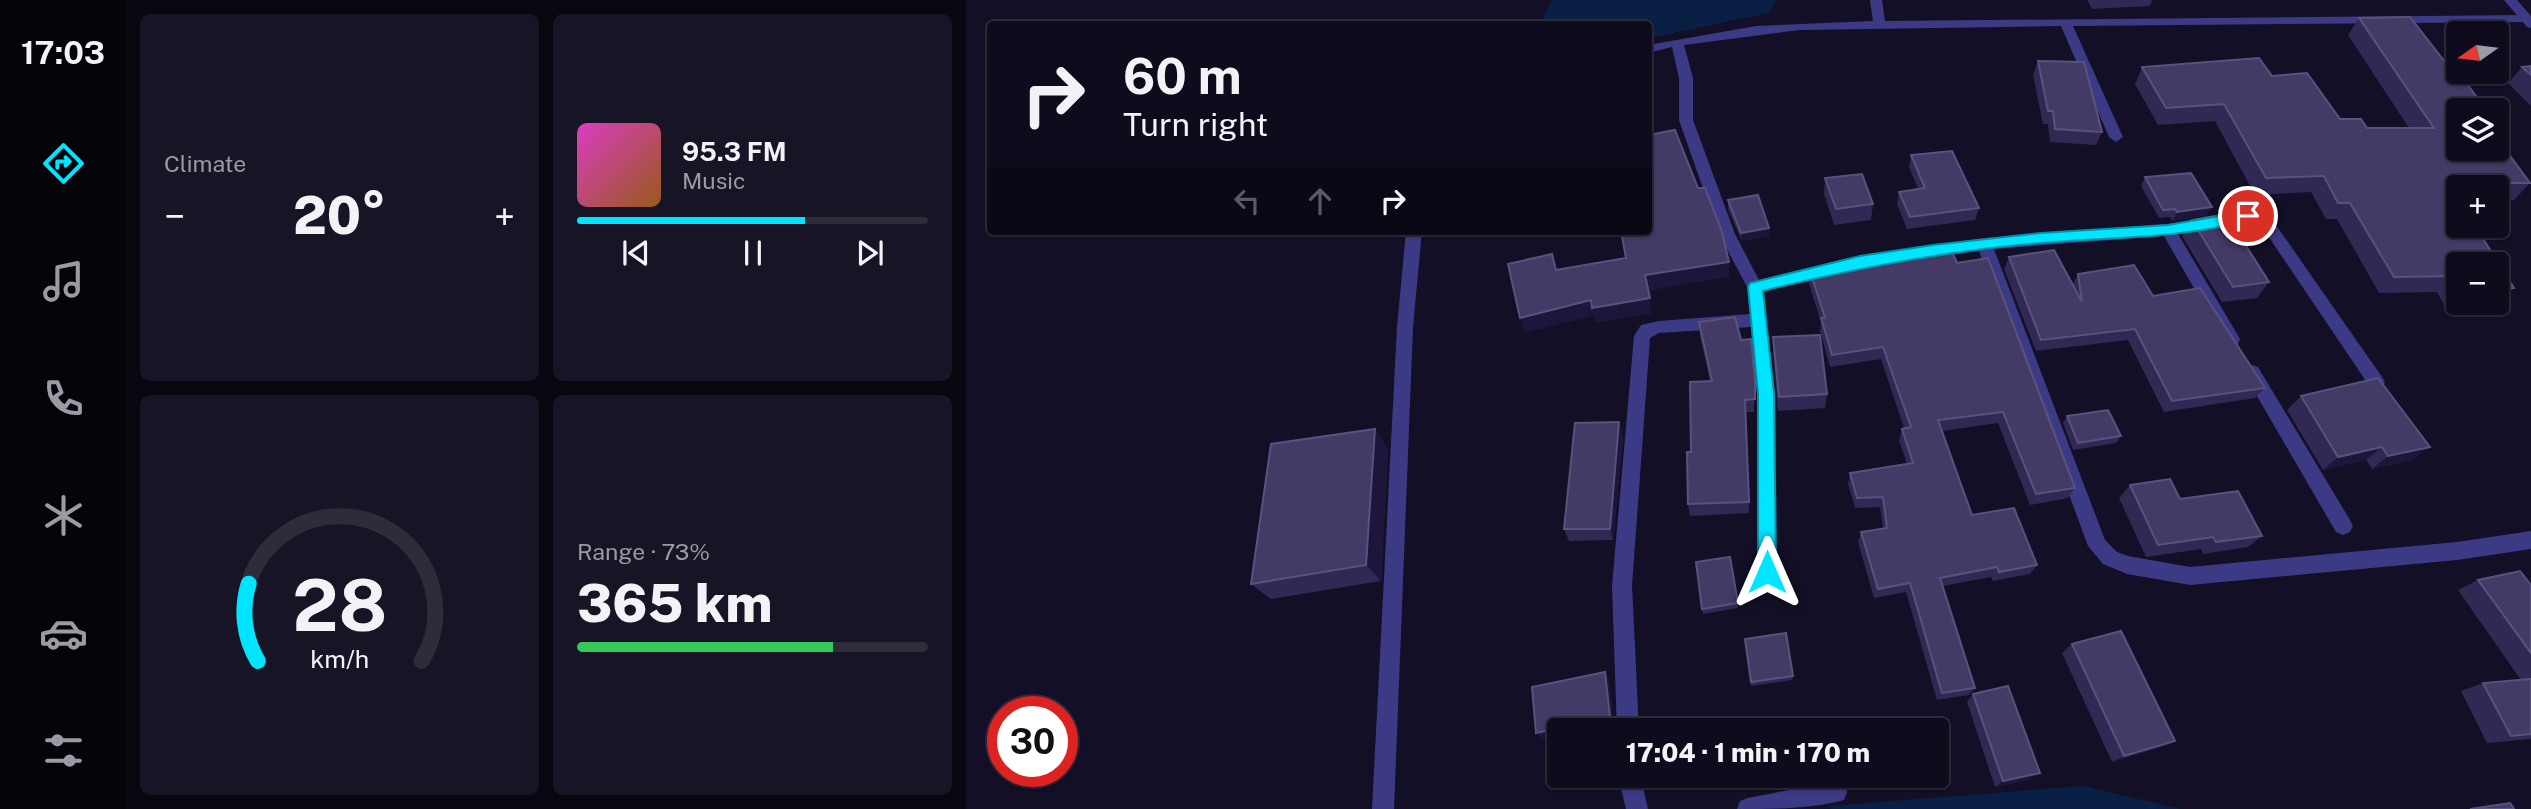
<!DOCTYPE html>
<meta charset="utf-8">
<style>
body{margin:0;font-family:"Public Sans",sans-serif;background:#171425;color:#f1f3f6;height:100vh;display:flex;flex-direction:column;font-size:26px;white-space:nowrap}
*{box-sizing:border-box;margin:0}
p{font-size:23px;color:#9b9ba3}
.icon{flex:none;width:38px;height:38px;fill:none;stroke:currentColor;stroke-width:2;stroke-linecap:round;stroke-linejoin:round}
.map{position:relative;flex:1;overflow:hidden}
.side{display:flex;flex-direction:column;gap:14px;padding:14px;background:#08060f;width:840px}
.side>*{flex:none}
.guide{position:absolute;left:21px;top:21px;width:665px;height:214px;border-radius:7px;box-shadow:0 2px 5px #0004,0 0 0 2px #2e2b3b;background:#0e0b1c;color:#f1f3f6;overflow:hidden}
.needle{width:46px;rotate:256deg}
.controls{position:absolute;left:1480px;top:21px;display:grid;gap:14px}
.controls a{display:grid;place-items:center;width:63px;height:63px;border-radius:7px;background:#0e0b1c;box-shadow:0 2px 5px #0004,0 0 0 2px #2e2b3b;font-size:35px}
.speed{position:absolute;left:21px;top:696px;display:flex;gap:14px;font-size:35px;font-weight:700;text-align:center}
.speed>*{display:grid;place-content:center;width:91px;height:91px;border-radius:50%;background:#0e0b1c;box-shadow:0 2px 5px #0004,0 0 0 2px #2e2b3b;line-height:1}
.speed .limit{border:10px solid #d22;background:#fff;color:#111}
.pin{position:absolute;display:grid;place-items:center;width:60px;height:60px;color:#fff;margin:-30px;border:4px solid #fff;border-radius:50%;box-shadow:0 2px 7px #0007}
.me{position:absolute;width:77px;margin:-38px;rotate:0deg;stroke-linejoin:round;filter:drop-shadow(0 0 5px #0008)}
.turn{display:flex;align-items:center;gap:24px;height:147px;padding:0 21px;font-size:32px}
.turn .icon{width:91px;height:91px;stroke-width:2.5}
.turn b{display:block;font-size:49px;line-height:60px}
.lanes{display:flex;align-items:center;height:66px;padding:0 21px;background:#0003;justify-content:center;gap:35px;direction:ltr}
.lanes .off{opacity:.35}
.big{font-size:52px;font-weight:800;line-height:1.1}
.side .widget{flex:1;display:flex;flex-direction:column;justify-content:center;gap:10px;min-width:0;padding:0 24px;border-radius:10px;background:#171425}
.side .dial{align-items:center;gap:0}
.dial svg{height:182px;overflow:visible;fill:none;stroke:#2e2b3b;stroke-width:7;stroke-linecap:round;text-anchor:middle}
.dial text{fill:#f1f3f6;stroke:none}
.song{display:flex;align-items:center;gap:21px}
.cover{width:84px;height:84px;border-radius:10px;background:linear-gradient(135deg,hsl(310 70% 55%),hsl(30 70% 35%))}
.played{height:7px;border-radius:4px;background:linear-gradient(90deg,#00e5ff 65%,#2e2b3b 65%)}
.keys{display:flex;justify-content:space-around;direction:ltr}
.heat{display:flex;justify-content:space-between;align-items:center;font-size:38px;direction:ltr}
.charge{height:10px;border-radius:5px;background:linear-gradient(90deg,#34c759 73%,#2e2b3b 0)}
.side .tiles{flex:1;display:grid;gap:14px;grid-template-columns:repeat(2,1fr)}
.trip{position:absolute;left:581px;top:718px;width:402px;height:70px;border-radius:7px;background:#0e0b1c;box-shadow:0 2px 5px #0004,0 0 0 2px #2e2b3b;font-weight:800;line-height:70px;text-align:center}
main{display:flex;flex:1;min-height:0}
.dock{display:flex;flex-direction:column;width:126px;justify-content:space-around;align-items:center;background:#06040b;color:#9b9ba3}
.dock .icon{width:49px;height:49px}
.dock .on{color:#00e5ff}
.dock b{font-size:32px;color:#f1f3f6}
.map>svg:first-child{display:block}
.water{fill:#0a1f44}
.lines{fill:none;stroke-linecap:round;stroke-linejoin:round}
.minor{fill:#3d3a85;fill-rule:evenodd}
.tertiary{fill:#3d3a85;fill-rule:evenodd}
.wall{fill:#312854;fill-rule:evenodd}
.shaded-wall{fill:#1d163a}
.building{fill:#433a66;stroke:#5a527e;stroke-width:2}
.route{fill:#00e5ff;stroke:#0095a6;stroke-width:2}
</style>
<main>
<nav class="dock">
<b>17:03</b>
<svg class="icon on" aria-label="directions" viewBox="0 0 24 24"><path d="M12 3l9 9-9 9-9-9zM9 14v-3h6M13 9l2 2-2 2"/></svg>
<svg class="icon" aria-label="music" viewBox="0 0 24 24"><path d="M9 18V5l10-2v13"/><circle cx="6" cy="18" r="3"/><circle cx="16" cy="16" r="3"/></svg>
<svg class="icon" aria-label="phone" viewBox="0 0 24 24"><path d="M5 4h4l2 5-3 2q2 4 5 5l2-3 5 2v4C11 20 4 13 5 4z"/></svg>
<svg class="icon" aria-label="climate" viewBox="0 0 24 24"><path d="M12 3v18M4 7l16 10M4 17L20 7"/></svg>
<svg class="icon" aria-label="car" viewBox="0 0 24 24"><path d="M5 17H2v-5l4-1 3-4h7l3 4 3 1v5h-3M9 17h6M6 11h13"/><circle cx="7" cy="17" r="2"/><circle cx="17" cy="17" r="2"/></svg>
<svg class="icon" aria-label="filters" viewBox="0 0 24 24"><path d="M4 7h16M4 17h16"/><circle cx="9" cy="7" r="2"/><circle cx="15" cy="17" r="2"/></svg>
</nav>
<section class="side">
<div class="tiles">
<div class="widget"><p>Climate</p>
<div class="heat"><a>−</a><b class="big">20°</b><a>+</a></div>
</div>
<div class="widget">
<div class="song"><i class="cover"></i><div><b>95.3 FM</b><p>Music</p></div></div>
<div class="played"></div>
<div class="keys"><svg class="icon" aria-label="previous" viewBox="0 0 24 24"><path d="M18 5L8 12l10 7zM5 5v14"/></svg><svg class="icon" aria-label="pause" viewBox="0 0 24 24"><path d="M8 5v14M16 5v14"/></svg><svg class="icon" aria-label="next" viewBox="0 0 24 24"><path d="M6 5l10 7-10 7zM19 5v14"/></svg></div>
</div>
<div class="widget dial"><svg viewBox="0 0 100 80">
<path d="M14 69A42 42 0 1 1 86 69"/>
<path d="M14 69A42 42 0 0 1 10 35" stroke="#00e5ff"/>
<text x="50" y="56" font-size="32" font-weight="700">28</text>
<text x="50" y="72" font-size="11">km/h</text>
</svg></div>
<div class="widget"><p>Range · 73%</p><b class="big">365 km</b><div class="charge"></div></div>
</div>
</section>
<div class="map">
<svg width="1565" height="809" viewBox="0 0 1565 809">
<rect width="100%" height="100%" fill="#130f26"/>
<g class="water">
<path d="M586 0H810L803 13 683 38 682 24H574Z"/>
<path d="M1117 786 1215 809H865L864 806Z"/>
</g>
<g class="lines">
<g class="minor">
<path d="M904 0H916L919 21 1564 15V21L1560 22 1107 26 1157 137 1150 142 1143 137 1095 26 834 30 718 45 727 78V120L769 234 793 280 894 256 1018 238 1202 224 1282 211 1300 215 1310 225 1416 377 1419 382 1416 387H1404L1300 233 1290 223 1282 221 1212 234 1274 339 1272 344H1260L1198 236 1028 249 1139 540 1151 552 1162 556 1224 567 1491 542 1565 531V549L1491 560 1224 585 1161 574 1137 564 1122 546 1013 251 894 268 797 291 809 394 811 572 808 579 801 581 794 579 791 572V394L785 327 693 333 684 338 666 586 673 730H651L646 586 668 336 675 325 693 321 784 314 781 287 753 234 713 120V78L706 47 682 53V45L790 26 907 21Z"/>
<path d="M440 231H456L447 327 428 809H406L431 327Z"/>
<path d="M1286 365 1292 367 1384 520 1387 526 1384 532 1377 535 1370 532 1277 372 1280 367Z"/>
<path d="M652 775H674L682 809H660Z"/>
<path d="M870 781 878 784 881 792 878 800C845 809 806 809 771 809L774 801 782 798Z"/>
</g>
<path class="tertiary" d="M1538 0H1551L1565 16V28L1561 27Z"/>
</g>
<g class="wall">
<path d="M1121 0H1186L1184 6 1126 9Z"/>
<path d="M1444 17 1486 71 1491 70 1520 110H1493V149H1531V138L1564 183 1548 200H1531V187H1493V226H1509L1548 288 1530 304 1477 303 1471 292 1413 293 1371 219H1360L1345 192 1289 195 1249 121 1192 125 1169 84 1176 67 1293 58 1306 76 1341 73 1374 119H1395L1401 128H1443L1382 35 1393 18ZM1493 264H1531V303H1493Z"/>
<path d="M1072 61 1136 132 1130 145 1084 142 1082 124H1077L1067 75Z"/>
<path d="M1565 66V106L1542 83 1556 67Z"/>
<path d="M945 155 1013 208 1009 220 941 229 931 204 933 192 952 189 943 167Z"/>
<path d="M1179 177 1241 215 1206 221 1204 217 1193 218 1175 186Z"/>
<path d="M859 178 907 204 905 220 868 225 858 194Z"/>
<path d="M762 200 803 228V236L776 241 762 209Z"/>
<path d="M1226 220 1303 282 1291 298 1256 302 1216 236Z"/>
<path d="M937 255 991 263 1109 488 1102 498 1064 505 1032 423 976 431 1006 515 1071 565 1064 574 1027 581 1025 577 977 586 1009 688 1003 695 971 700 940 592 908 598 892 542 895 532 917 528 914 507 889 508 882 484 884 473 941 464 933 440 936 429 938 428 915 359 864 367 854 331 855 322 843 284 844 271 875 270 936 261Z"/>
<path d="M1043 257 1107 284 1112 274 1187 296 1299 388 1289 398 1198 412 1162 340 1070 351 1038 269Z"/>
<path d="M733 322 775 340 789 381 788 412H779L783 513 724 516 722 504 725 452 744 381 734 336Z"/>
<path d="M807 337 861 394 859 408 812 411 807 352Z"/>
<path d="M1335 396 1446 460 1406 469 1400 460 1357 470 1321 410Z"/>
<path d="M1101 416 1155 436 1150 443 1107 450 1097 423Z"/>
<path d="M657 436 647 540 603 541 598 529Z"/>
<path d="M422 448 415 581 305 599 285 584Z"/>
<path d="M1164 485 1214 499 1296 536 1282 547 1237 554 1235 549 1180 557 1153 498Z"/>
<path d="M730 562 772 603V608L737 614Z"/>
<path d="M1512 580 1565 585V739L1521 743 1495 691 1517 683 1555 680 1492 590Z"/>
<path d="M779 639 827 676 826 680 785 686Z"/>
<path d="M1106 644 1209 741 1196 747 1146 762 1096 653Z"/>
<path d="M1007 694 1064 779 1029 787 1001 702Z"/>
</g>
<g class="shaded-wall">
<path d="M1246 207 1241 215 1206 221 1211 212Z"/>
<path d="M803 228V236L776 241 775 233Z"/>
<path d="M763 262V277L681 291 679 275Z"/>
<path d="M684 298 686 313 630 323 628 316 559 333 554 318 625 300Z"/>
<path d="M653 422 657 436 647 540 644 529Z"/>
<path d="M409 429 422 448 415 581 400 565Z"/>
<path d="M1416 447 1400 460 1357 470 1372 457Z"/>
<path d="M1464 447 1446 460 1406 469 1422 456Z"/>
<path d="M639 672 643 680 648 724 624 730H593V737L577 740 570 733Z"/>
<path d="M1209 741 1196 747 1146 762 1158 756Z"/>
<path d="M1074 773 1064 779 1029 787 1037 781Z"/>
</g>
<g class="building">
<path d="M1444 17 1486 71 1491 70 1520 110H1493V149H1531V138L1564 183H1483L1493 199V226H1509L1548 288H1531V264H1493V286L1487 276 1428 277 1384 203H1372L1358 176 1300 178 1258 104 1200 108 1176 67 1293 58 1306 76 1341 73 1374 119H1395L1401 128H1468L1393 18Z"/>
<path d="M1072 61 1118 62 1136 132 1089 129 1087 111H1082Z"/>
<path d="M1565 66V75L1556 67Z"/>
<path d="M709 130 732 188H739L755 229 763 262 679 275 684 298 626 308 625 300 554 318 542 264 586 254 590 270 660 258 655 231H682V135Z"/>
<path d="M986 151 1013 208 944 217 933 192 959 188 945 155Z"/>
<path d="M1225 173 1246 207 1211 212 1209 209 1197 210 1179 177Z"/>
<path d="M896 174 907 204 870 209 859 178Z"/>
<path d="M792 195 803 228 775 233 762 200Z"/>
<path d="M1260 214 1303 282 1267 287 1226 220Z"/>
<path d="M985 249 991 263 1022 258 1109 488 1070 494 1037 412 972 420 1006 515 1048 508 1071 565 1033 572 1031 567 974 578 1009 688 976 693 944 583 912 589 895 532 921 528 917 497 891 498 884 473 947 463 936 429 945 427 917 347 866 355 855 318H859L844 271 874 266 875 270 939 261 937 255Z"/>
<path d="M1088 250 1116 302 1112 274 1168 265 1187 296 1234 288 1299 388 1206 401 1169 329 1075 340 1043 257Z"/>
<path d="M769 317 775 340 785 339 789 381V399L779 400 783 502 722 504 721 452H725L724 382 746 381 733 322Z"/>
<path d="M854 335 861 394 813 397 807 337Z"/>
<path d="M1412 378 1464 447 1422 456 1416 447 1372 457 1335 396Z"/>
<path d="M1142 410 1155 436 1112 443 1101 416Z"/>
<path d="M653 422 644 529H598L609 423Z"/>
<path d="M409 429 400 565 285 584 305 444Z"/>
<path d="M1204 479 1214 499 1272 491 1296 536 1250 542 1247 537 1192 545 1164 485Z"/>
<path d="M764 557 772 603 736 609 730 562Z"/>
<path d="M1554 571 1565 585V653L1512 580Z"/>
<path d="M1155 631 1209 741 1158 756 1106 644Z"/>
<path d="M820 633 827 676 785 682 779 639Z"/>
<path d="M639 672 644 717 570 733 566 687Z"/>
<path d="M1565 679V734L1545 736 1517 683Z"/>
<path d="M1042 686 1074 773 1037 781 1007 694Z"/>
<path d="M1544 803 1548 809H1504Z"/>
</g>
<path class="route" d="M1282 211 1289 216 1287 219C1219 239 1146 237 1075 243 981 251 889 268 797 291L808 394 810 572 808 578 801 580 795 578 792 572V394L782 287 784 283 894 256 967 245 1075 233 1202 225Z"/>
</svg>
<div class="controls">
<a><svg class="needle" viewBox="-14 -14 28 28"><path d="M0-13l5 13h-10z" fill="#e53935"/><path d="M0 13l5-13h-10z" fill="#9b9ba3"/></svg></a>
<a><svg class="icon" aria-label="layers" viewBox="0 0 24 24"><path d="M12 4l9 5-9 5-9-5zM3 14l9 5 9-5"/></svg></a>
<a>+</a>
<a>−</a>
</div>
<div class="speed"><div class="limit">30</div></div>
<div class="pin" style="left:1282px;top:216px;background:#d93025"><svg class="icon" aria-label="arrive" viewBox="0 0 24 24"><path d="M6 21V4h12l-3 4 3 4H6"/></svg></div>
<svg class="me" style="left:801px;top:572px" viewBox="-20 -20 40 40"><path d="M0-17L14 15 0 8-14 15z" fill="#00e5ff" stroke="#fff" stroke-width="4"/></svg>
<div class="trip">17:04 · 1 min · 170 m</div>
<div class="guide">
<div class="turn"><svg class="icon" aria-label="right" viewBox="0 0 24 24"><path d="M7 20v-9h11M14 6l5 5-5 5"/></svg><div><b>60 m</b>Turn right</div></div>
<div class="lanes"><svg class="icon off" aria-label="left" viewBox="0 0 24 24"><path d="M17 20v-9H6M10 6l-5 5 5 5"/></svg><svg class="icon off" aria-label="ahead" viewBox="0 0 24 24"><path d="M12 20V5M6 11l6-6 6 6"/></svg><svg class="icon" aria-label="right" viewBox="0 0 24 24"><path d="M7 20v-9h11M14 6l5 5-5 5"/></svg></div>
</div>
</div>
</main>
